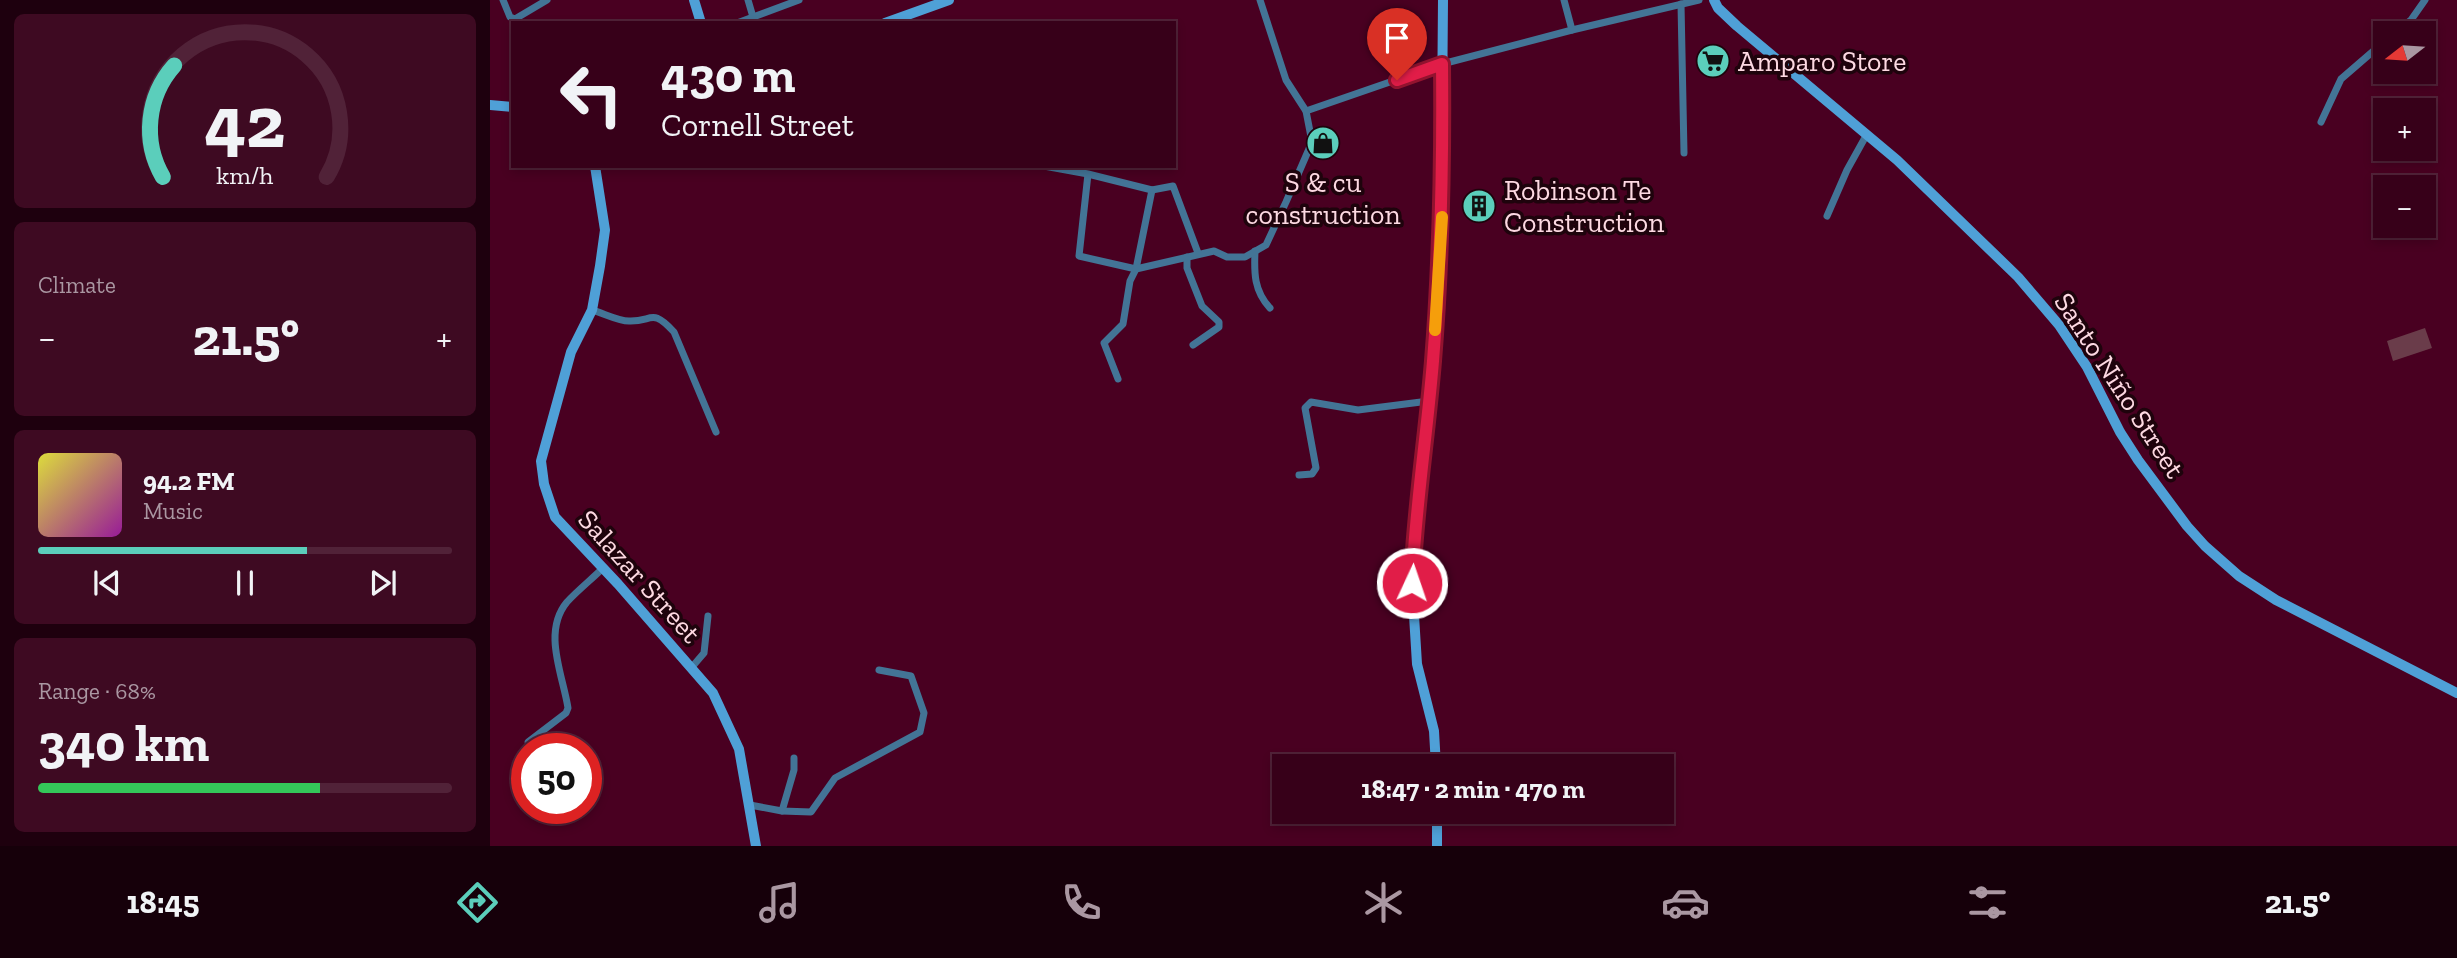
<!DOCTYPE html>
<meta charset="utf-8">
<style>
body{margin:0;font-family:"Zilla Slab",serif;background:#3e0a22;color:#f1f3f6;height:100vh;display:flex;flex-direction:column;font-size:26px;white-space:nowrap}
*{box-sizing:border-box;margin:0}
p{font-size:23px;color:#aa97a2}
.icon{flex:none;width:38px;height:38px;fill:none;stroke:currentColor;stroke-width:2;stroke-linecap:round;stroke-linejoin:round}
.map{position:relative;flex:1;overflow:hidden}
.drawer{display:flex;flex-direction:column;gap:14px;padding:14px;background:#1e000e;width:490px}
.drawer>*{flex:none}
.guide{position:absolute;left:21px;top:21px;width:665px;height:147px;border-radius:0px;box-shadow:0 4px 10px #0003,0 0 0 2px #512238;background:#370019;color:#f1f3f6;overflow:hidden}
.needle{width:46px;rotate:253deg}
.controls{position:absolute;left:1883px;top:21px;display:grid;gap:14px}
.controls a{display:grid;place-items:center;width:63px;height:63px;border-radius:0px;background:#370019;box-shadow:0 4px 10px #0003,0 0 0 2px #512238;font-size:35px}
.speed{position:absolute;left:21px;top:733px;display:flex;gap:14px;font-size:35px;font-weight:700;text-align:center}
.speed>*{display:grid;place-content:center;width:91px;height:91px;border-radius:50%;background:#370019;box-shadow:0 4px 10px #0003,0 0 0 2px #512238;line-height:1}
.speed .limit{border:10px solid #d22;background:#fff;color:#111}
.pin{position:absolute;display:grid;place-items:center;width:60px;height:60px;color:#fff;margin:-72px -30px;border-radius:50% 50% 50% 0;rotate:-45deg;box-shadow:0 0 7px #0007}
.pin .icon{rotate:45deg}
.me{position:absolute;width:77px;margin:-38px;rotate:3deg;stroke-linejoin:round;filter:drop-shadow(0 0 5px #0008)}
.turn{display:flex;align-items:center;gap:24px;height:147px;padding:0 35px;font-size:32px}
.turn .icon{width:91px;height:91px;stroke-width:2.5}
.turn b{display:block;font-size:49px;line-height:60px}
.big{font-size:52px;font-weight:800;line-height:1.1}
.drawer .tile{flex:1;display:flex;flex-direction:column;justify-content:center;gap:10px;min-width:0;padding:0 24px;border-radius:10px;background:#3e0a22}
.drawer .dial{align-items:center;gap:0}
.dial svg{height:182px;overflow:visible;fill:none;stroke:#512238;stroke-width:7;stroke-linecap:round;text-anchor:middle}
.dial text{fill:#f1f3f6;stroke:none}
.song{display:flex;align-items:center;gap:21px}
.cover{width:84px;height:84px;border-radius:10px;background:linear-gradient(135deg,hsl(60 70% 55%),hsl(300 70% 35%))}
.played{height:7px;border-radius:4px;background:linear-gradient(90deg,#5bcebb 65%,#512238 65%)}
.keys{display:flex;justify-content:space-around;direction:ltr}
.heat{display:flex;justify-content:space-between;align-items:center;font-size:38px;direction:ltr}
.charge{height:10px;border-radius:5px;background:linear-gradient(90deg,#34c759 68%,#512238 0)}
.trip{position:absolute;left:782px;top:754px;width:402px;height:70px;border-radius:0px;background:#370019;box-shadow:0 4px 10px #0003,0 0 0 2px #512238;font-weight:800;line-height:70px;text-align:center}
.menu{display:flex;height:112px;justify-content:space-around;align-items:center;background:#16000a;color:#aa97a2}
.menu .icon{width:49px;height:49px}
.menu .on{color:#5bcebb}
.menu b{font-size:32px;color:#f1f3f6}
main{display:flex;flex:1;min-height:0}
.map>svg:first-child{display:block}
.green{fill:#6a3c4a}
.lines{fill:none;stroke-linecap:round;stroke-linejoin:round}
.street{stroke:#437496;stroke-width:7}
.secondary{stroke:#4fa0d7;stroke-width:10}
.route-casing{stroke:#92132f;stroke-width:18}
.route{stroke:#e11d48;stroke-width:12}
.slow{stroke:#f59e0b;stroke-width:12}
.labels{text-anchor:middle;stroke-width:7;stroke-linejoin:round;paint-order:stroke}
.poi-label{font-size:28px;fill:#fdd9e2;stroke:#1e030c;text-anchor:start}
.street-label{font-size:28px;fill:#fdd9e2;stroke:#1e030c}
</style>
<main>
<section class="drawer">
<div class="tile dial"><svg viewBox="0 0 100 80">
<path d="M14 69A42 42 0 1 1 86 69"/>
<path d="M14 69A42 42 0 0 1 19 20" stroke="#5bcebb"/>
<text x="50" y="56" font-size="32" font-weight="700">42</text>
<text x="50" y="72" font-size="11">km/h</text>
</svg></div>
<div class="tile"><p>Climate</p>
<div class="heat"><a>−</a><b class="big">21.5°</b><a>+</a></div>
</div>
<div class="tile">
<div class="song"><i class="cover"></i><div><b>94.2 FM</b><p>Music</p></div></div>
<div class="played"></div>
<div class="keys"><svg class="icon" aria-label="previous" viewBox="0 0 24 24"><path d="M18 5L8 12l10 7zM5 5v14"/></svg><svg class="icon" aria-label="pause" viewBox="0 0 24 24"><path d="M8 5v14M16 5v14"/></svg><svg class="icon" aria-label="next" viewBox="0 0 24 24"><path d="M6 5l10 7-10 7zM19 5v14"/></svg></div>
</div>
<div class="tile"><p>Range · 68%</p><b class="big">340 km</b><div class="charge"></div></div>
</section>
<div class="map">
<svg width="1967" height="846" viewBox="0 0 1967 846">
<rect width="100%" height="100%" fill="#490021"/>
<path class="green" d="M1935 328 1942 348 1903 361 1897 341Z"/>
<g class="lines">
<g class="street">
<path d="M13 0 20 17 25 19 57 0"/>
<path d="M258 0 263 17"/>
<path d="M1074 0 1082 30"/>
<path d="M1191 4 1194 153"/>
<path d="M247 23 309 0"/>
<path d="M1905 33 1921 20 1935 0"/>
<path d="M816 111 952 64 1082 30 1209 0"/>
<path d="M1831 122 1851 79 1895 41"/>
<path d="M554 166 598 174 662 190 646 269 589 256 598 174"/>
<path d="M662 190 683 186 708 253"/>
<path d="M1337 216 1357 170 1377 134"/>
<path d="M765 251C764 273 764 291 780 308"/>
<path d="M697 257V268L712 306 729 322V327L703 345"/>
<path d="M102 310C113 313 128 321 139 321 163 322 161 307 184 332L226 432"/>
<path d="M628 379 614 343 633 324 640 281 646 269 724 251 737 257H755L776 245 796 202 822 142 816 111 796 80 770 0"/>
<path d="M809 475 822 474 826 468 815 408 821 402 868 410 939 401"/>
<path d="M202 667 214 653 218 616"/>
<path d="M40 749 38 742 76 713 78 708C73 675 52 632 77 602 88 590 102 579 113 568"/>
<path d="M260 805 292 811 321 812 345 778 430 732 434 713 421 676 389 670"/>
<path d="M292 811 304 770V758"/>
</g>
<g class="secondary">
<path d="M204 0 211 23"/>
<path d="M1224 0 1228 8 1247 26 1407 160 1528 277 1569 325 1597 367 1630 432 1648 460 1697 526 1715 546 1749 576 1786 600 1967 693"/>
<path d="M395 23 459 0"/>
<path d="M0 105 23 107"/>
<path d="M105 166 115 230 110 266 102 310 81 352 51 461 54 484 65 517 128 584 223 693 249 749 266 846"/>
<path d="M946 766 944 731 927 664 922 583 928 500 943 359 951 238 953 0"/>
<path d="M947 846V812"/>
</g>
</g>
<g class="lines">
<defs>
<path id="route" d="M907 80 952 64C953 163 951 262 943 361 937 435 925 509 922 583"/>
</defs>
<use href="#route" class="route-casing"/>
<use href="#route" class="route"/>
<path class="slow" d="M945 330 952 217"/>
</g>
<defs>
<symbol id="supermarket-disc" viewBox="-11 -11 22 22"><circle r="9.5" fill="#5bcebb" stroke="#1e030c"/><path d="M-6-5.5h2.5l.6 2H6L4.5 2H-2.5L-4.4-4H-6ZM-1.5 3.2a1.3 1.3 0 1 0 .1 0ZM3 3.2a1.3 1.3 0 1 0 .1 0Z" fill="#111"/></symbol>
<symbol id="shop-disc" viewBox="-11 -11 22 22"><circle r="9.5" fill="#5bcebb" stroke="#1e030c"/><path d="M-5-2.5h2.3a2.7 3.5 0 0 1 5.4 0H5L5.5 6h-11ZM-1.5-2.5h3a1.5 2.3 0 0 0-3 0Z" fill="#111"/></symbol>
<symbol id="building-disc" viewBox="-11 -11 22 22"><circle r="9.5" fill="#5bcebb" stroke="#1e030c"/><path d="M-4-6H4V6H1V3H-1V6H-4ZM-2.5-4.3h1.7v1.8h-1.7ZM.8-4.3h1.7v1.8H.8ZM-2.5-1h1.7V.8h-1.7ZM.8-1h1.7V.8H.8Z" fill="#111"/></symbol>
</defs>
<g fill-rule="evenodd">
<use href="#supermarket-disc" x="1204" y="42" width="38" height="38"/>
<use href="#shop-disc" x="814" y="124" width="38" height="38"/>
<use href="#building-disc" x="970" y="187" width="38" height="38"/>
</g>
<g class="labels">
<g class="poi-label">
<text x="1248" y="71">Amparo Store</text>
<text x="833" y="192" text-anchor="middle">S &amp; cu<tspan x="833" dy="32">construction</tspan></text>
<text x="1014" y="200">Robinson Te<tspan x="1014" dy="32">Construction</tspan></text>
</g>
<g class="street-label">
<text transform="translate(1630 385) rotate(57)" y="10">Santo Niño Street</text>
<text transform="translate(150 576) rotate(48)" y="10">Salazar Street</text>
</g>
</g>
</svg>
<div class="controls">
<a><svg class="needle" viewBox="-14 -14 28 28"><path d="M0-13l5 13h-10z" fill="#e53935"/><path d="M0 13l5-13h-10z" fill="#aa97a2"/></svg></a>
<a>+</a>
<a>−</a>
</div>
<div class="speed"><div class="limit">50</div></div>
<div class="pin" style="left:907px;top:80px;background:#d93025"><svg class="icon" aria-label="arrive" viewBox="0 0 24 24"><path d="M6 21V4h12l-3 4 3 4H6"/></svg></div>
<svg class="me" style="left:922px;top:583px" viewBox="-20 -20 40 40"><circle r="17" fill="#e11d48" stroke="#fff" stroke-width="3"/><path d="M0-11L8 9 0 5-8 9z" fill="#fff"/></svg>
<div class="trip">18:47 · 2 min · 470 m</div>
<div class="guide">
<div class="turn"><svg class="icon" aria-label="left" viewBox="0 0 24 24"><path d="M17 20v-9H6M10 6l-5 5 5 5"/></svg><div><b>430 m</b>Cornell Street</div></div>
</div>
</div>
</main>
<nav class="menu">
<b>18:45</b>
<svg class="icon on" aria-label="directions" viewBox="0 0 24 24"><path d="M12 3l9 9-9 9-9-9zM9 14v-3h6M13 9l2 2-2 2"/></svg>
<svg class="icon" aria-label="music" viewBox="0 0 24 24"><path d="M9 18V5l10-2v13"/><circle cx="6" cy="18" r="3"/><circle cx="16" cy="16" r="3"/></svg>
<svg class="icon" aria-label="phone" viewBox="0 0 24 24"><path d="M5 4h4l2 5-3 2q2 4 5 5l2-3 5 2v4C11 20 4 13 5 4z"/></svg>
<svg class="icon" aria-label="climate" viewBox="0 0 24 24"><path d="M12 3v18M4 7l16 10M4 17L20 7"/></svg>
<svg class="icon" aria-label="car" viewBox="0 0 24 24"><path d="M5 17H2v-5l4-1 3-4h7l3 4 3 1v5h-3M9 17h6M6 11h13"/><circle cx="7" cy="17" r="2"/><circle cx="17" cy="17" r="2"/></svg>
<svg class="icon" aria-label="filters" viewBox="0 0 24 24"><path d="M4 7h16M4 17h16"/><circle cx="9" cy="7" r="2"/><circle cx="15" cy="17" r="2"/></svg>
<b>21.5°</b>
</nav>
